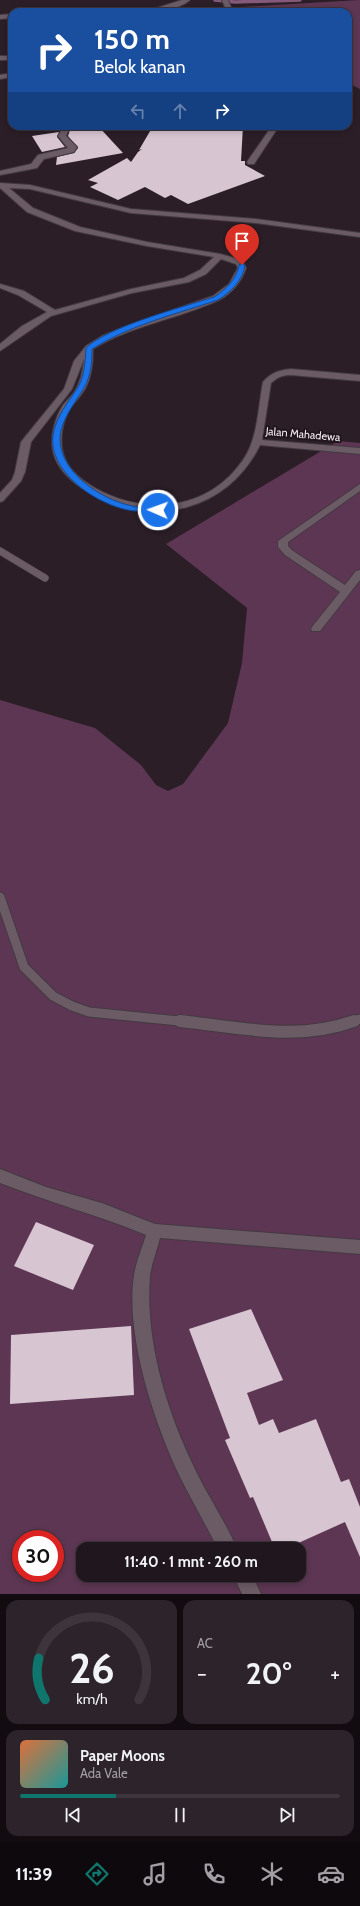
<!DOCTYPE html>
<html lang="id">
<meta charset="utf-8">
<style>
body{margin:0;font-family:Cabin,sans-serif;background:#2d232a;color:#f1f3f6;height:100vh;display:flex;flex-direction:column;font-size:15px;white-space:nowrap}
*{box-sizing:border-box;margin:0}
p{font-size:13px;color:#a29fa4}
.icon{flex:none;width:22px;height:22px;fill:none;stroke:currentColor;stroke-width:2;stroke-linecap:round;stroke-linejoin:round}
.map{position:relative;height:1594px;overflow:hidden}
.side{display:flex;flex-direction:column;gap:6px;padding:6px;background:#120c10;flex:1}
.side>*{flex:none}
.guide{position:absolute;left:8px;top:8px;width:344px;height:122px;border-radius:12px;box-shadow:0 2px 6px #0003,0 0 0 1px #3d353b;background:#1a4fa0;color:#fff;overflow:hidden}
.speed{position:absolute;left:12px;top:1530px;display:flex;gap:8px;font-size:20px;font-weight:700;text-align:center}
.speed>*{display:grid;place-content:center;width:52px;height:52px;border-radius:50%;background:#20161d;box-shadow:0 2px 6px #0003,0 0 0 1px #3d353b;line-height:1}
.speed .limit{border:6px solid #d22;background:#fff;color:#111}
.pin{position:absolute;display:grid;place-items:center;width:34px;height:34px;color:#fff;margin:-41px -17px;border-radius:50% 50% 50% 0;rotate:-45deg;box-shadow:0 0 4px #0007}
.pin .icon{rotate:45deg}
.me{position:absolute;width:44px;margin:-22px;rotate:272deg;stroke-linejoin:round;filter:drop-shadow(0 0 3px #0008)}
.turn{display:flex;align-items:center;gap:14px;height:84px;padding:0 20px;font-size:18px}
.turn .icon{width:52px;height:52px;stroke-width:2.5}
.turn b{display:block;font-size:28px;line-height:34px}
.lanes{display:flex;align-items:center;height:38px;padding:0 20px;background:#0003;justify-content:center;gap:20px;direction:ltr}
.lanes .off{opacity:.35}
.big{font-size:30px;font-weight:700;line-height:1.1}
.side .card{flex:1;display:flex;flex-direction:column;justify-content:center;gap:6px;min-width:0;padding:0 14px;border-radius:12px;background:#2d232a}
.side .dial{align-items:center;gap:0}
.dial svg{height:104px;overflow:visible;fill:none;stroke:#3d353b;stroke-width:7;stroke-linecap:round;text-anchor:middle}
.dial text{fill:#f1f3f6;stroke:none}
.song{display:flex;align-items:center;gap:12px}
.cover{width:48px;height:48px;border-radius:6px;background:linear-gradient(135deg,hsl(20 70% 55%),hsl(180 70% 35%))}
.played{height:4px;border-radius:2px;background:linear-gradient(90deg,#0f766e 30%,#3d353b 30%)}
.keys{display:flex;justify-content:space-around;direction:ltr}
.heat{display:flex;justify-content:space-between;align-items:center;font-size:22px;direction:ltr}
.side .tiles{flex:1;display:grid;gap:6px;grid-template-columns:1fr 1fr}
.card:last-child{grid-column:span 2}
.trip{position:absolute;left:76px;top:1542px;width:230px;height:40px;border-radius:12px;background:#20161d;box-shadow:0 2px 6px #0003,0 0 0 1px #3d353b;font-weight:700;line-height:40px;text-align:center}
.tab-bar{display:flex;height:64px;justify-content:space-around;align-items:center;background:#0d090c;color:#a29fa4}
.tab-bar .icon{width:28px;height:28px}
.tab-bar .current{color:#0f766e}
.tab-bar b{font-size:18px;color:#f1f3f6}
.map>svg:first-child{display:block}
.green{fill:#5c3652;fill-rule:evenodd}
.lines{fill:none;stroke-linecap:round;stroke-linejoin:round}
.stream{stroke:#845979;stroke-width:3.5}
.building{fill:#d7c5d2}
.service-far2-casing{stroke:#443a42;stroke-width:8}
.service-far1-casing{stroke:#443a42;stroke-width:11}
.service-casing{stroke:#443a42;stroke-width:14}
.minor-casing{stroke:#443a42;stroke-width:2}
.service-far2{stroke:#6a5b65;stroke-width:7}
.service-far1{stroke:#6a5b65;stroke-width:9}
.service{stroke:#6a5b65;stroke-width:12}
.minor{fill:#6a5b65;fill-rule:evenodd}
.route{fill:#1a73e8;stroke:#114b97}
.labels{text-anchor:middle;stroke-width:4;stroke-linejoin:round;paint-order:stroke}
.far-street-label{font-size:11px;fill:#f4ebf1;stroke:#21151e}
</style>
<div class="map">
<svg width="360" height="1594" viewBox="0 0 360 1594">
<rect width="100%" height="100%" fill="#2b1e27"/>
<g class="green">
<path d="M360 0V89L348 83V12H244L241 7Z"/>
<path d="M338 441 360 443V1594H0V700L95 728 141 765 156 785 168 791 183 784 228 723 242 663 247 608 166 544ZM21 1539H55V1573H21ZM83 1549H299V1575H83Z"/>
</g>
<g class="lines">
<path class="stream" d="M215 0 235 2 300 0"/>
</g>
<g class="building">
<path d="M98 126 123 153 56 165 57 157 74 153 78 148 68 136 70 130Z"/>
<path d="M153 126H243L241 161H245V165L265 176 188 204 171 195 165 198 145 187 118 200 90 187 98 183 88 180 127 158 131 162 138 152 142 149 139 150Z"/>
<path d="M59 132 57 137 65 147 42 152 32 136Z"/>
<path d="M36 1222 94 1245 73 1290 14 1266Z"/>
<path d="M251 1309 283 1380 247 1393 259 1425 273 1419 279 1433 316 1419 341 1482 349 1479 360 1507V1557L345 1522 285 1549H275L253 1497 250 1498 225 1440 230 1438 189 1329Z"/>
<path d="M131 1326 134 1395 10 1404 11 1335Z"/>
</g>
<g class="lines">
<defs>
<path id="service-far2" d="M0 551 45 578"/>
<g id="service-far1">
<path d="M0 897 24 967 53 996 72 1006 89 1012 189 1022"/>
<path d="M351 1022 360 1019"/>
</g>
<path id="service" d="M180 1021C237 1027 298 1042 354 1021"/>
<g id="minor">
<path d="M182 0H190C178 10 159 12 144 12Z"/>
<path d="M222 0H228L233 12H227Z"/>
<path d="M48 10H64L67 12H45Z"/>
<path d="M12 14V18L0 19V15Z"/>
<rect x="0" y="56" width="12" height="4"/>
<path d="M12 73V77L0 79V75Z"/>
<path d="M64 126H70L66 136 77 147 74 152 44 159 37 168 0 175V171L31 164 38 155 68 148 58 136Z"/>
<path d="M272 126H279L254 164H248L247 162Z"/>
<path d="M0 183 30 185 131 209 256 219 360 233V237L256 223 131 213 30 189 9 188 33 208 80 227 147 242 220 254 242 260 246 268C242 281 231 294 219 300 178 319 132 325 93 349 93 362 92 375 86 387 82 395 76 400 71 407 63 419 59 438 63 453 67 469 81 480 95 488 145 516 208 511 243 460 258 439 258 407 263 382 271 373 279 370 291 369L360 375V381L291 375C282 375 278 377 271 383L262 440 360 448V454L260 445C228 511 152 529 90 493 74 484 57 470 53 451 50 436 55 418 63 405 67 400 72 396 75 391 81 381 83 370 84 359L72 389 31 442 25 472 21 481 3 501 0 502V493L12 480 15 472 21 442 64 389 74 361 86 346 102 336 122 328 213 296 229 284 238 268 236 264 221 259 206 274 189 282 132 293 51 316 0 351V344L22 326 47 312 18 295 0 288V284L24 291 55 310 131 289 184 278 200 270 214 257 147 246 75 231 27 212 0 188Z"/>
<path d="M360 484V491L288 542V546L293 551 345 585 356 571 360 570V580L320 631H312L311 629 312 627 340 592 285 555 278 547V541Z"/>
<path d="M0 1169 46 1187 102 1203 155 1224 360 1240V1254L160 1238C157 1251 151 1264 150 1277 145 1339 166 1409 193 1465 206 1494 225 1520 237 1549H218C206 1525 192 1501 180 1477 154 1423 125 1335 134 1275 136 1262 142 1248 146 1235 98 1215 48 1202 0 1183Z"/>
<path d="M233 1575H252L261 1594H242Z"/>
</g>
</defs>
<use href="#service-far2" class="service-far2-casing"/>
<use href="#service-far1" class="service-far1-casing"/>
<use href="#service" class="service-casing"/>
<use href="#minor" class="minor-casing"/>
<use href="#service-far2" class="service-far2"/>
<use href="#service-far1" class="service-far1"/>
<use href="#service" class="service"/>
<use href="#minor" class="minor"/>
</g>
<path class="route" d="M242 263 245 265C243 280 231 292 218 300 176 314 130 325 92 349 92 362 91 376 84 388 76 401 67 412 62 427 50 465 96 497 128 505 137 508 148 507 158 508L162 510 158 512C148 511 137 512 128 510 93 503 41 467 55 427 60 411 70 400 78 387 85 375 85 361 86 348 107 327 183 307 214 297 225 290 237 279 239 265Z"/>
<g class="labels">
<g class="far-street-label">
<text transform="translate(303 434) rotate(5)" y="4">Jalan Mahadewa</text>
</g>
</g>
</svg>
<div class="speed"><div class="limit">30</div></div>
<div class="pin" style="left:242px;top:265px;background:#d93025"><svg class="icon" aria-label="arrive" viewBox="0 0 24 24"><path d="M6 21V4h12l-3 4 3 4H6"/></svg></div>
<svg class="me" style="left:158px;top:510px" viewBox="-20 -20 40 40"><circle r="17" fill="#1a73e8" stroke="#fff" stroke-width="3"/><path d="M0-11L8 9 0 5-8 9z" fill="#fff"/></svg>
<div class="trip">11:40 · 1 mnt · 260 m</div>
<div class="guide">
<div class="turn"><svg class="icon" aria-label="right" viewBox="0 0 24 24"><path d="M7 20v-9h11M14 6l5 5-5 5"/></svg><div><b>150 m</b>Belok kanan</div></div>
<div class="lanes"><svg class="icon off" aria-label="left" viewBox="0 0 24 24"><path d="M17 20v-9H6M10 6l-5 5 5 5"/></svg><svg class="icon off" aria-label="ahead" viewBox="0 0 24 24"><path d="M12 20V5M6 11l6-6 6 6"/></svg><svg class="icon" aria-label="right" viewBox="0 0 24 24"><path d="M7 20v-9h11M14 6l5 5-5 5"/></svg></div>
</div>
</div>
<section class="side">
<div class="tiles">
<div class="card dial"><svg viewBox="0 0 100 80">
<path d="M14 69A42 42 0 1 1 86 69"/>
<path d="M14 69A42 42 0 0 1 9 37" stroke="#0f766e"/>
<text x="50" y="56" font-size="32" font-weight="700">26</text>
<text x="50" y="72" font-size="11">km/h</text>
</svg></div>
<div class="card"><p>AC</p>
<div class="heat"><a>−</a><b class="big">20°</b><a>+</a></div>
</div>
<div class="card">
<div class="song"><i class="cover"></i><div><b>Paper Moons</b><p>Ada Vale</p></div></div>
<div class="played"></div>
<div class="keys"><svg class="icon" aria-label="previous" viewBox="0 0 24 24"><path d="M18 5L8 12l10 7zM5 5v14"/></svg><svg class="icon" aria-label="pause" viewBox="0 0 24 24"><path d="M8 5v14M16 5v14"/></svg><svg class="icon" aria-label="next" viewBox="0 0 24 24"><path d="M6 5l10 7-10 7zM19 5v14"/></svg></div>
</div>
</div>
</section>
<nav class="tab-bar">
<b>11:39</b>
<svg class="icon current" aria-label="directions" viewBox="0 0 24 24"><path d="M12 3l9 9-9 9-9-9zM9 14v-3h6M13 9l2 2-2 2"/></svg>
<svg class="icon" aria-label="music" viewBox="0 0 24 24"><path d="M9 18V5l10-2v13"/><circle cx="6" cy="18" r="3"/><circle cx="16" cy="16" r="3"/></svg>
<svg class="icon" aria-label="phone" viewBox="0 0 24 24"><path d="M5 4h4l2 5-3 2q2 4 5 5l2-3 5 2v4C11 20 4 13 5 4z"/></svg>
<svg class="icon" aria-label="climate" viewBox="0 0 24 24"><path d="M12 3v18M4 7l16 10M4 17L20 7"/></svg>
<svg class="icon" aria-label="car" viewBox="0 0 24 24"><path d="M5 17H2v-5l4-1 3-4h7l3 4 3 1v5h-3M9 17h6M6 11h13"/><circle cx="7" cy="17" r="2"/><circle cx="17" cy="17" r="2"/></svg>
</nav>
